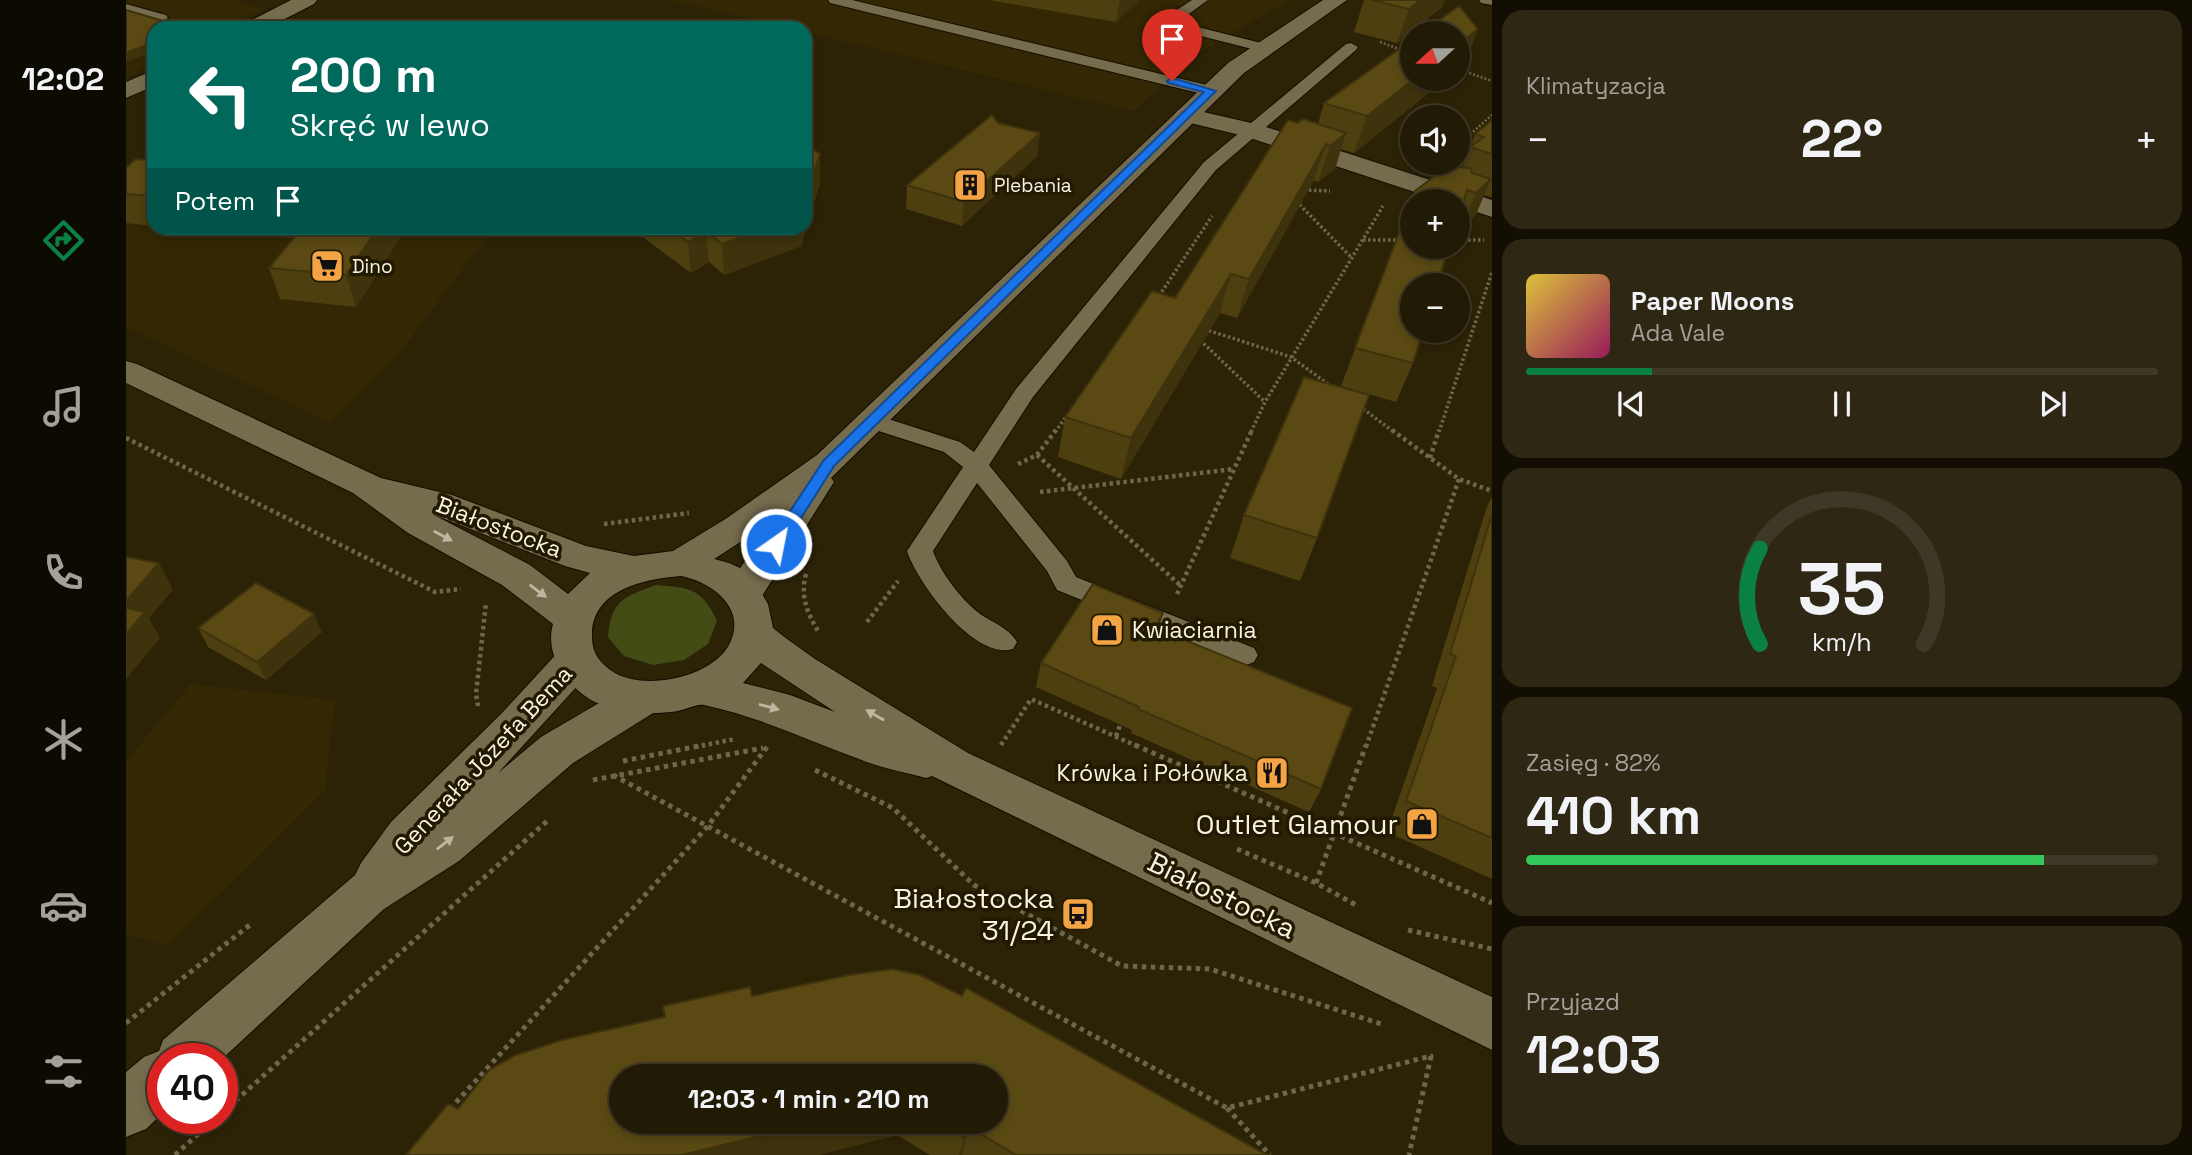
<!DOCTYPE html>
<html lang="pl">
<meta charset="utf-8">
<style>
body{margin:0;font-family:"Space Grotesk",sans-serif;background:#2d2713;color:#f1f3f6;height:100vh;display:flex;flex-direction:column;font-size:26px;white-space:nowrap}
*{box-sizing:border-box;margin:0}
p{font-size:23px;color:#a2a19a}
.icon{flex:none;width:38px;height:38px;fill:none;stroke:currentColor;stroke-width:2;stroke-linecap:round;stroke-linejoin:round}
.map{position:relative;flex:1;overflow:hidden}
.drawer{display:flex;flex-direction:column;gap:10px;padding:10px;background:#120e03;width:700px}
.drawer>*{flex:none}
.top-card{position:absolute;left:21px;top:21px;width:665px;height:214px;border-radius:21px;box-shadow:0 4px 10px #0003,0 0 0 2px #3e3827;background:#00695c;color:#fff;overflow:hidden}
.needle{width:46px;rotate:249deg}
.fabs{position:absolute;left:1274px;top:21px;display:grid;gap:14px}
.fabs a{display:grid;place-items:center;width:70px;height:70px;border-radius:50%;background:#211a05;box-shadow:0 4px 10px #0003,0 0 0 2px #3e3827;font-size:35px}
.speed{position:absolute;left:21px;top:1043px;display:flex;gap:14px;font-size:35px;font-weight:700;text-align:center}
.speed>*{display:grid;place-content:center;width:91px;height:91px;border-radius:50%;background:#211a05;box-shadow:0 4px 10px #0003,0 0 0 2px #3e3827;line-height:1}
.speed .limit{border:10px solid #d22;background:#fff;color:#111}
.pin{position:absolute;display:grid;place-items:center;width:60px;height:60px;color:#fff;margin:-72px -30px;border-radius:50% 50% 50% 0;rotate:-45deg;box-shadow:0 0 7px #0007}
.pin .icon{rotate:45deg}
.me{position:absolute;width:77px;margin:-38px;rotate:33deg;stroke-linejoin:round;filter:drop-shadow(0 0 5px #0008)}
.turn{display:flex;align-items:center;gap:24px;height:147px;padding:0 28px;font-size:32px}
.turn .icon{width:91px;height:91px;stroke-width:2.5}
.turn b{display:block;font-size:49px;line-height:60px}
.then{display:flex;align-items:center;height:66px;padding:0 28px;background:#0003;gap:14px;font-size:26px}
.big{font-size:52px;font-weight:600;line-height:1.1}
.drawer .widget{flex:1;display:flex;flex-direction:column;justify-content:center;gap:10px;min-width:0;padding:0 24px;border-radius:21px;background:#2d2713}
.drawer .dial{align-items:center;gap:0}
.dial svg{height:182px;overflow:visible;fill:none;stroke:#3e3827;stroke-width:7;stroke-linecap:round;text-anchor:middle}
.dial text{fill:#f1f3f6;stroke:none}
.song{display:flex;align-items:center;gap:21px}
.cover{width:84px;height:84px;border-radius:10px;background:linear-gradient(135deg,hsl(50 70% 55%),hsl(330 70% 35%))}
.played{height:7px;border-radius:4px;background:linear-gradient(90deg,#0b8043 20%,#3e3827 20%)}
.keys{display:flex;justify-content:space-around;direction:ltr}
.heat{display:flex;justify-content:space-between;align-items:center;font-size:38px;direction:ltr}
.charge{height:10px;border-radius:5px;background:linear-gradient(90deg,#34c759 82%,#3e3827 0)}
.trip{position:absolute;left:483px;top:1064px;width:399px;height:70px;border-radius:35px;background:#211a05;box-shadow:0 4px 10px #0003,0 0 0 2px #3e3827;font-weight:600;line-height:70px;text-align:center}
main{display:flex;flex:1;min-height:0}
.dock{display:flex;flex-direction:column;width:126px;justify-content:space-around;align-items:center;background:#0d0a02;color:#a2a19a}
.dock .icon{width:49px;height:49px}
.dock .selected{color:#0b8043}
.dock b{font-size:32px;color:#f1f3f6}
.map>svg:first-child{display:block}
.built{fill:#332803}
.green{fill:#444c16}
.lines{fill:none;stroke-linecap:round;stroke-linejoin:round}
.service-casing{stroke:#140c00;stroke-width:2}
.minor-casing{stroke:#140c00;stroke-width:2}
.tertiary-casing{stroke:#140c00;stroke-width:2}
.secondary-casing{stroke:#140c00;stroke-width:2}
.path-far3{stroke:#6d654c;stroke-width:2.5;stroke-dasharray:2 2;stroke-linecap:butt}
.path-far2{stroke:#6d654c;stroke-width:3.5;stroke-dasharray:2.5 2.5;stroke-linecap:butt}
.path-far1{stroke:#6d654c;stroke-width:4.5;stroke-dasharray:3.5 3.5;stroke-linecap:butt}
.path{stroke:#6d654c;stroke-width:5;stroke-dasharray:4.5 4.5;stroke-linecap:butt}
.service{fill:#756b4d;fill-rule:evenodd}
.minor{fill:#756b4d;fill-rule:evenodd}
.tertiary{fill:#756b4d;fill-rule:evenodd}
.secondary{fill:#756b4d;fill-rule:evenodd}
.wall{fill:#4d3f10;fill-rule:evenodd}
.shaded-wall{fill:#3f330d}
.building{fill:#5a4913;stroke:#3f330d;stroke-width:2}
.oneway{fill:#beb6a0}
.route{fill:#1a73e8;stroke:#114b97;stroke-width:2}
.labels{text-anchor:middle;stroke-width:7;stroke-linejoin:round;paint-order:stroke}
.far-poi-label{font-size:19px;fill:#f9f3e3;stroke:#221a00;text-anchor:start}
.street-label{font-size:23px;fill:#f9f3e3;stroke:#221a00}
.poi-label{font-size:23px;fill:#f9f3e3;stroke:#221a00;text-anchor:start}
.near-poi-label{font-size:28px;fill:#f9f3e3;stroke:#221a00;text-anchor:end}
.near-street-label{font-size:28px;fill:#f9f3e3;stroke:#221a00}
</style>
<main>
<nav class="dock">
<b>12:02</b>
<svg class="icon selected" aria-label="directions" viewBox="0 0 24 24"><path d="M12 3l9 9-9 9-9-9zM9 14v-3h6M13 9l2 2-2 2"/></svg>
<svg class="icon" aria-label="music" viewBox="0 0 24 24"><path d="M9 18V5l10-2v13"/><circle cx="6" cy="18" r="3"/><circle cx="16" cy="16" r="3"/></svg>
<svg class="icon" aria-label="phone" viewBox="0 0 24 24"><path d="M5 4h4l2 5-3 2q2 4 5 5l2-3 5 2v4C11 20 4 13 5 4z"/></svg>
<svg class="icon" aria-label="climate" viewBox="0 0 24 24"><path d="M12 3v18M4 7l16 10M4 17L20 7"/></svg>
<svg class="icon" aria-label="car" viewBox="0 0 24 24"><path d="M5 17H2v-5l4-1 3-4h7l3 4 3 1v5h-3M9 17h6M6 11h13"/><circle cx="7" cy="17" r="2"/><circle cx="17" cy="17" r="2"/></svg>
<svg class="icon" aria-label="filters" viewBox="0 0 24 24"><path d="M4 7h16M4 17h16"/><circle cx="9" cy="7" r="2"/><circle cx="15" cy="17" r="2"/></svg>
</nav>
<div class="map">
<svg width="1366" height="1155" viewBox="0 0 1366 1155">
<rect width="100%" height="100%" fill="#2c2307"/>
<g class="built">
<path d="M0 0H108L138 9 101 28H28V64L0 78Z"/>
<path d="M545 0H1164L1074 52 1007 111 679 32V28H661Z"/>
<path d="M0 168 28 170V228H368L273 354 205 423 0 327Z"/>
<path d="M65 684 209 700 199 791 41 946 0 934V761Z"/>
</g>
<path class="green" d="M530 585C564 588 576 588 591 621L582 644 558 660 527 665 498 656 482 637C485 601 497 597 530 585Z"/>
<g class="lines">
<defs>
<g id="service">
<path d="M702 0H726L1085 86 1093 91 1085 96 704 3Z"/>
<path d="M1066 0H1082L1052 22 1143 45 1145 48 1138 52 1035 26V20Z"/>
<path d="M1353 0H1366V5L1355 3Z"/>
<path d="M0 4 40 15 42 18 35 22 0 12Z"/>
<path d="M1225 43 1232 47 1230 50 1090 170 907 397 863 465 941 561 950 577 1128 648 1132 655 1128 662 1118 666 1108 662 931 590 921 571 851 483 807 551C814 571 832 595 848 609 861 621 882 626 891 642L887 649C849 661 791 583 781 551L837 467 818 452 737 426 734 421 737 416H753L834 442 848 452 890 389 1078 162 1220 44Z"/>
</g>
<g id="minor">
<path d="M165 0H191L188 4 141 28H114L118 24Z"/>
<path d="M28 70V86L0 98V82Z"/>
<path d="M1060 108 1134 125 1366 200V217L1332 206V201H1316L1118 136 1052 120 1048 115 1052 110Z"/>
</g>
<g id="tertiary">
<path d="M1197 0H1221L1118 73 705 478 708 482 631 604 617 608 603 604 597 594 644 523 568 572 555 576 542 572 536 563 542 554 601 518 691 455 1102 63Z"/>
<path d="M450 644 465 649 471 660 465 671 372 773 415 737 502 686 517 682 532 686 538 698 532 710 447 763 333 861 258 909 96 1059H37V1113L20 1129 0 1137V1072L18 1057 33 1051 37 1040 229 875 235 863 265 822 375 714 435 649Z"/>
</g>
<path id="secondary" d="M0 361 11 364 255 478 326 495 460 546 508 556 555 550 603 563 614 568 630 584 642 604 647 628 657 636 689 659 842 753 1366 997V1050L806 776 800 778C778 772 755 768 733 759 681 740 634 717 578 705 570 704 561 709 552 711 525 715 495 714 469 702 442 688 418 656 427 624L376 585 282 533 227 493 0 383ZM306 514 439 566 464 573 442 594 404 565ZM555 576C585 582 621 607 604 643 588 677 520 691 489 673 474 664 465 653 466 634 467 589 519 579 555 576ZM635 663 709 712 664 695 617 683Z"/>
</defs>
<use href="#service" class="service-casing"/>
<use href="#minor" class="minor-casing"/>
<use href="#tertiary" class="tertiary-casing"/>
<use href="#secondary" class="secondary-casing"/>
<g class="path-far3">
<path d="M1254 42 1286 54"/>
<path d="M1332 69 1366 81"/>
<path d="M1332 145 1366 115"/>
</g>
<g class="path-far2">
<path d="M1178 190 1204 191"/>
<path d="M1170 201 1226 258"/>
<path d="M1237 240H1286"/>
<path d="M1332 240H1358"/>
<path d="M1033 296 1086 216"/>
<path d="M1078 329 1165 357 1206 387"/>
<path d="M1074 340 1139 402"/>
<path d="M1233 406 1268 432"/>
<path d="M929 432 942 414"/>
<path d="M1125 432 1139 402 1257 206"/>
<path d="M1313 432 1366 272"/>
</g>
<g class="path-far1">
<path d="M1266 430 1333 479 1366 491"/>
<path d="M0 438 309 592 335 589"/>
<path d="M911 455 1055 586"/>
<path d="M1304 458 1313 430"/>
<path d="M892 464 911 455 930 430"/>
<path d="M914 492 1108 469"/>
<path d="M478 524 563 513"/>
<path d="M680 574C674 595 681 613 692 631"/>
<path d="M1051 594 1126 430"/>
<path d="M741 622 772 581"/>
<path d="M352 706 350 694 360 603"/>
<path d="M990 736 996 720"/>
<path d="M875 745 905 699 1013 747"/>
<path d="M569 747 609 739"/>
<path d="M1240 747 1333 479"/>
</g>
<g class="path">
<path d="M1009 745 1366 903"/>
<path d="M497 761 578 745"/>
<path d="M689 770 767 808 848 885 996 966 1084 969 1255 1024"/>
<path d="M487 775 1101 1108 1305 1056 1283 1155"/>
<path d="M467 780 637 748"/>
<path d="M1111 849 1190 883 1230 905"/>
<path d="M1190 883 1240 745"/>
<path d="M1282 930 1366 949"/>
<path d="M0 1023 125 924"/>
<path d="M1101 1108 1144 1155"/>
<path d="M324 1109 581 827 641 747"/>
<path d="M96 1113 421 821"/>
<path d="M49 1155 90 1118"/>
</g>
<use href="#service" class="service"/>
<use href="#minor" class="minor"/>
<use href="#tertiary" class="tertiary"/>
<use href="#secondary" class="secondary"/>
</g>
<g class="wall">
<path d="M863 0H1013L990 22Z"/>
<path d="M1238 0H1319L1316 7 1271 43 1228 32Z"/>
<path d="M1286 79H1320L1228 153 1215 149 1209 169 1192 182 1188 180 1111 318 1094 313 995 479 932 457 939 417 1049 298 1172 123 1192 124 1198 103Z"/>
<path d="M1366 120V197L1358 195 1350 214 1335 229 1332 228V201L1287 363 1270 402 1215 386 1289 191 1336 168 1349 134Z"/>
<path d="M872 123 914 133 911 156 836 226 780 209 781 185Z"/>
<path d="M694 154V183L675 246 598 275 583 262 565 273 514 235V228H679Z"/>
<path d="M28 161V226L0 223V168Z"/>
<path d="M50 228H280L230 307 154 299 143 268 167 238Z"/>
<path d="M1366 497V879L1261 832 1311 688 1306 686 1361 506Z"/>
<path d="M1118 515 1191 538 1174 581 1104 558Z"/>
<path d="M72 628 196 632 140 680 82 647Z"/>
<path d="M1032 630 1195 789 1183 812 1005 733 1006 730 910 687 915 663Z"/>
<path d="M626 996 1141 1155H804L771 1135 692 1155H280L332 1109 539 1017ZM870 1076V1122H495Z"/>
</g>
<g class="shaded-wall">
<path d="M994 0H1013L990 22Z"/>
<path d="M1294 0H1319L1316 7 1271 43 1283 9Z"/>
<path d="M1352 29 1339 64 1332 70V45Z"/>
<path d="M28 42V51L0 62V53Z"/>
<path d="M1288 79H1320L1228 153 1241 116Z"/>
<path d="M914 133 911 156 836 226 838 202Z"/>
<path d="M1220 133 1209 169 1192 182 1204 146Z"/>
<path d="M1200 144 1188 180 1111 318 1123 279Z"/>
<path d="M694 154V183L675 246 598 275 596 244 642 228H679V201Z"/>
<path d="M1365 179 1350 214 1335 229 1350 193Z"/>
<path d="M252 228H280L230 307 220 275Z"/>
<path d="M580 232 583 262 565 273 562 242Z"/>
<path d="M1105 274 1094 313 995 479 1005 438Z"/>
<path d="M33 563 47 590 23 618 34 638 0 679V601Z"/>
<path d="M1037 613 1030 637 1029 628Z"/>
<path d="M188 614 196 632 140 680 131 662Z"/>
<path d="M691 1122H773L771 1135 692 1155H556Z"/>
<path d="M843 1127 836 1155H833L838 1137Z"/>
</g>
<g class="building">
<path d="M1245 0H1294L1283 9Z"/>
<path d="M1333 6 1352 29 1332 45V33H1295Z"/>
<path d="M0 10 61 28H28V42L0 53Z"/>
<path d="M1286 40V79H1288L1241 116 1198 103Z"/>
<path d="M866 115 872 123 914 133 838 202 781 185Z"/>
<path d="M1177 119 1220 133 1204 146 1200 144 1123 279 1105 274 1005 438 939 417 1026 291 1049 298 1162 120 1172 123Z"/>
<path d="M1366 120V154L1344 147 1358 137 1349 134Z"/>
<path d="M679 145 694 154 679 201Z"/>
<path d="M10 159 28 161V196L0 194V168Z"/>
<path d="M1322 166 1344 168 1346 173 1365 179 1350 193 1341 190 1332 220V201H1286V247H1323L1311 285H1286V331H1297L1287 363 1229 348 1289 191Z"/>
<path d="M176 228H252L220 275 143 268Z"/>
<path d="M542 228H642L596 244 580 232 562 242Z"/>
<path d="M1178 377 1243 395 1191 538 1118 515Z"/>
<path d="M1366 514V838L1280 801 1330 656 1324 654Z"/>
<path d="M0 557 33 563 0 601Z"/>
<path d="M130 583 188 614 131 662 72 628Z"/>
<path d="M967 584 1037 613 1029 628 1226 708 1195 789 1012 709 1013 707 915 663Z"/>
<path d="M0 608 19 612 0 634Z"/>
<path d="M766 969 794 975 836 996 840 988 1141 1155H890L843 1127 838 1137 812 1122H870V1076H495V1122H691L556 1155H280L322 1104 332 1109 363 1070 390 1055 436 1040 539 1017 537 1006 624 987 626 996 723 975Z"/>
</g>
<defs><path id="oneway-solid" d="M-6-.8H1V-3.2L6.5 0L1 3.2V.8H-6Z" transform="scale(1.75)"/></defs>
<g class="oneway">
<use href="#oneway-solid" transform="translate(317 536) rotate(28)"/>
<use href="#oneway-solid" transform="translate(412 591) rotate(37)"/>
<use href="#oneway-solid" transform="translate(643 707) rotate(15)"/>
<use href="#oneway-solid" transform="translate(749 715) rotate(-150)"/>
<use href="#oneway-solid" transform="translate(319 843) rotate(-38)"/>
</g>
<path class="route" d="M1046 78 1090 91 708 466 656 548H645L642 544 645 540 698 460 1078 92 1042 83 1041 81Z"/>
<defs>
<symbol id="building-square" viewBox="-11 -11 22 22"><rect x="-9" y="-9" width="18" height="18" rx="4" fill="#f4a444" stroke="#221a00"/><path d="M-4-6H4V6H1V3H-1V6H-4ZM-2.5-4.3h1.7v1.8h-1.7ZM.8-4.3h1.7v1.8H.8ZM-2.5-1h1.7V.8h-1.7ZM.8-1h1.7V.8H.8Z" fill="#111"/></symbol>
<symbol id="supermarket-square" viewBox="-11 -11 22 22"><rect x="-9" y="-9" width="18" height="18" rx="4" fill="#f4a444" stroke="#221a00"/><path d="M-6-5.5h2.5l.6 2H6L4.5 2H-2.5L-4.4-4H-6ZM-1.5 3.2a1.3 1.3 0 1 0 .1 0ZM3 3.2a1.3 1.3 0 1 0 .1 0Z" fill="#111"/></symbol>
<symbol id="shop-square" viewBox="-11 -11 22 22"><rect x="-9" y="-9" width="18" height="18" rx="4" fill="#f4a444" stroke="#221a00"/><path d="M-5-2.5h2.3a2.7 3.5 0 0 1 5.4 0H5L5.5 6h-11ZM-1.5-2.5h3a1.5 2.3 0 0 0-3 0Z" fill="#111"/></symbol>
<symbol id="restaurant-square" viewBox="-11 -11 22 22"><rect x="-9" y="-9" width="18" height="18" rx="4" fill="#f4a444" stroke="#221a00"/><path d="M-5-6h1v4h1v-4h1v4h1v-4h1v5L-1.5 .5V6h-2V.5L-5-1ZM5-6V6H3V1.5H1.5Q1.5-4 5-6Z" fill="#111"/></symbol>
<symbol id="bus-square" viewBox="-11 -11 22 22"><rect x="-9" y="-9" width="18" height="18" rx="4" fill="#f4a444" stroke="#221a00"/><path d="M-5-6H5V4H4V6H2V4H-2V6H-4V4H-5ZM-3.5-4V0h7V-4ZM-3.5 1.2v1.5H-2V1.2ZM2 1.2v1.5H3.5V1.2Z" fill="#111"/></symbol>
</defs>
<g fill-rule="evenodd">
<use href="#building-square" x="825" y="166" width="38" height="38"/>
<use href="#supermarket-square" x="182" y="247" width="38" height="38"/>
<use href="#shop-square" x="962" y="611" width="38" height="38"/>
<use href="#restaurant-square" x="1127" y="754" width="38" height="38"/>
<use href="#shop-square" x="1277" y="805" width="38" height="38"/>
<use href="#bus-square" x="933" y="895" width="38" height="38"/>
</g>
<g class="labels">
<g class="far-poi-label">
<text x="868" y="192">Plebania</text>
<text x="226" y="273">Dino</text>
</g>
<g class="street-label">
<text transform="translate(373 527) rotate(21)" y="8">Białostocka</text>
<text transform="translate(357 760) rotate(-47)" y="8">Generała Józefa Bema</text>
</g>
<g class="poi-label">
<text x="1006" y="638">Kwiaciarnia</text>
<text x="1122" y="781" text-anchor="end">Krówka i Połówka</text>
</g>
<g class="near-poi-label">
<text x="1272" y="834">Outlet Glamour</text>
<text x="928" y="908">Białostocka<tspan x="928" dy="32">31/24</tspan></text>
</g>
<g class="near-street-label">
<text transform="translate(1096 895) rotate(26)" y="10">Białostocka</text>
</g>
</g>
</svg>
<div class="fabs">
<a><svg class="needle" viewBox="-14 -14 28 28"><path d="M0-13l5 13h-10z" fill="#e53935"/><path d="M0 13l5-13h-10z" fill="#a2a19a"/></svg></a>
<a><svg class="icon" aria-label="sound" viewBox="0 0 24 24"><path d="M4 9h4l5-4v14l-5-4H4zM17 9q2 3 0 6"/></svg></a>
<a>+</a>
<a>−</a>
</div>
<div class="speed"><div class="limit">40</div></div>
<div class="pin" style="left:1046px;top:81px;background:#d93025"><svg class="icon" aria-label="arrive" viewBox="0 0 24 24"><path d="M6 21V4h12l-3 4 3 4H6"/></svg></div>
<svg class="me" style="left:650px;top:544px" viewBox="-20 -20 40 40"><circle r="17" fill="#1a73e8" stroke="#fff" stroke-width="3"/><path d="M0-11L8 9 0 5-8 9z" fill="#fff"/></svg>
<div class="trip">12:03 · 1 min · 210 m</div>
<div class="top-card">
<div class="turn"><svg class="icon" aria-label="left" viewBox="0 0 24 24"><path d="M17 20v-9H6M10 6l-5 5 5 5"/></svg><div><b>200 m</b>Skręć w lewo</div></div>
<div class="then">Potem<svg class="icon" aria-label="arrive" viewBox="0 0 24 24"><path d="M6 21V4h12l-3 4 3 4H6"/></svg></div>
</div>
</div>
<section class="drawer">
<div class="widget"><p>Klimatyzacja</p>
<div class="heat"><a>−</a><b class="big">22°</b><a>+</a></div>
</div>
<div class="widget">
<div class="song"><i class="cover"></i><div><b>Paper Moons</b><p>Ada Vale</p></div></div>
<div class="played"></div>
<div class="keys"><svg class="icon" aria-label="previous" viewBox="0 0 24 24"><path d="M18 5L8 12l10 7zM5 5v14"/></svg><svg class="icon" aria-label="pause" viewBox="0 0 24 24"><path d="M8 5v14M16 5v14"/></svg><svg class="icon" aria-label="next" viewBox="0 0 24 24"><path d="M6 5l10 7-10 7zM19 5v14"/></svg></div>
</div>
<div class="widget dial"><svg viewBox="0 0 100 80">
<path d="M14 69A42 42 0 1 1 86 69"/>
<path d="M14 69A42 42 0 0 1 14 27" stroke="#0b8043"/>
<text x="50" y="56" font-size="32" font-weight="700">35</text>
<text x="50" y="72" font-size="11">km/h</text>
</svg></div>
<div class="widget"><p>Zasięg · 82%</p><b class="big">410 km</b><div class="charge"></div></div>
<div class="widget"><p>Przyjazd</p><b class="big">12:03</b></div>
</section>
</main>
